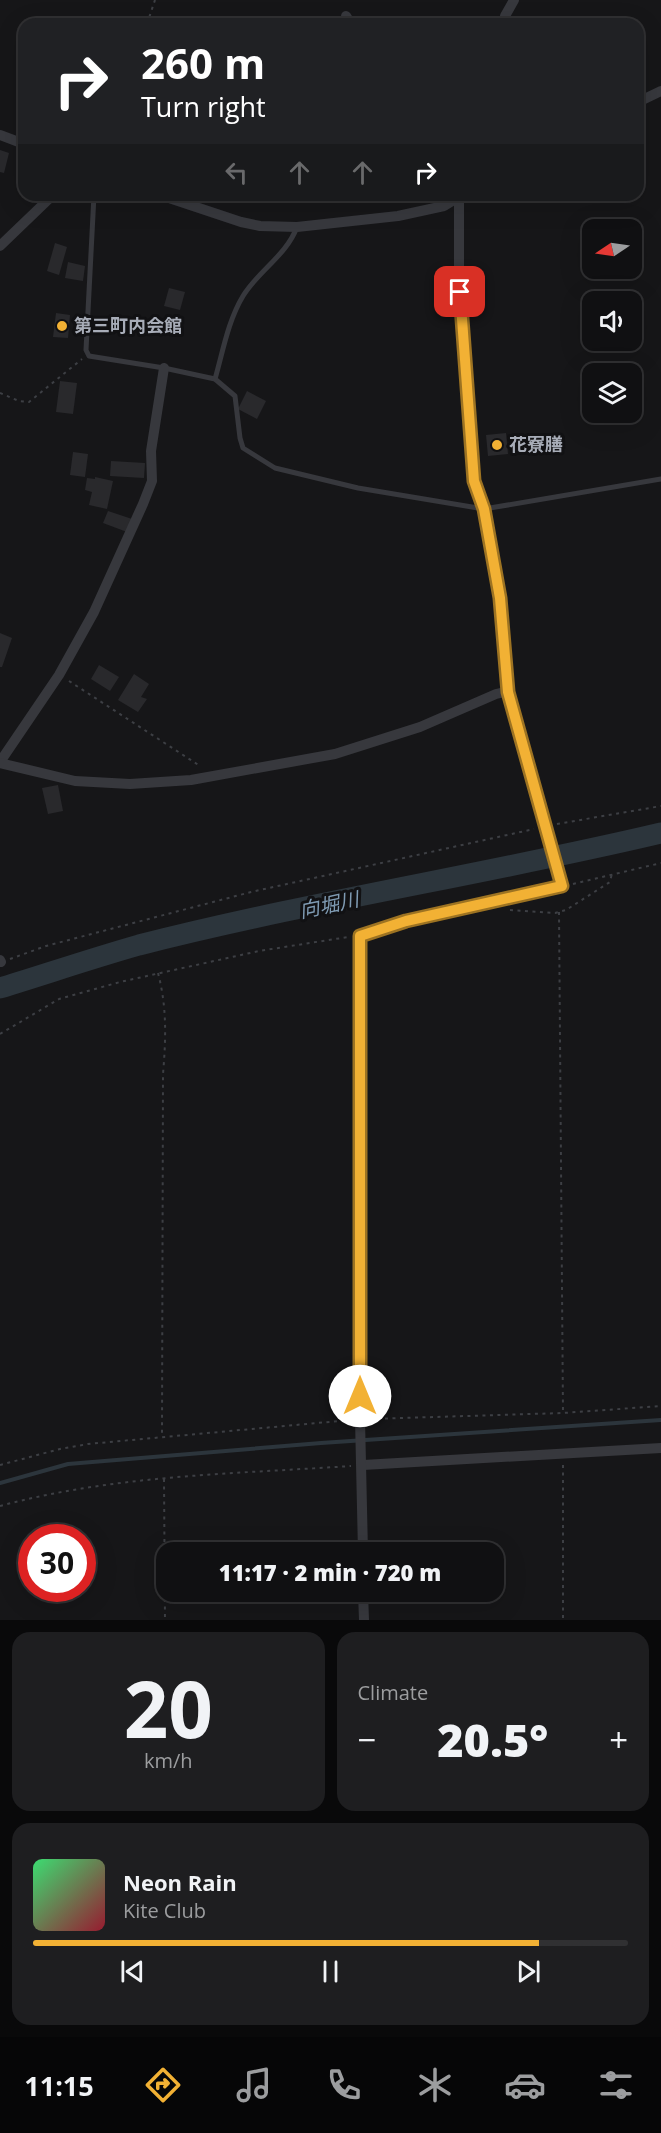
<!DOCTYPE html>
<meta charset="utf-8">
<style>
body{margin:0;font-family:"Open Sans","Noto Sans JP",sans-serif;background:#1e1e20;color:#f1f3f6;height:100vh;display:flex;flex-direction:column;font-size:22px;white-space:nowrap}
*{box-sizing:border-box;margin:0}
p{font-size:20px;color:#9c9d9f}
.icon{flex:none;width:33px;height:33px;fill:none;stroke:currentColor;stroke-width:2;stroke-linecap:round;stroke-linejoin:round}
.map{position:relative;height:1620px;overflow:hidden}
.details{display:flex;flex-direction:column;gap:12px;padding:12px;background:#09090a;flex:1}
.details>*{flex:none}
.top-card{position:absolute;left:18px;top:18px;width:626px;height:183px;border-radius:18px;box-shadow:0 6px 24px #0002,0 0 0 2px #303032;background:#202124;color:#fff;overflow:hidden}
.needle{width:39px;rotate:257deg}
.fabs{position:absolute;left:582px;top:219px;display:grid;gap:12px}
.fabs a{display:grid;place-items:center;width:60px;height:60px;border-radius:12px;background:#101012;box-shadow:0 6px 24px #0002,0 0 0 2px #303032;font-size:30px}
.speed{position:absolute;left:18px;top:1524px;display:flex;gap:12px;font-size:30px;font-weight:700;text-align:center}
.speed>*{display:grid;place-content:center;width:78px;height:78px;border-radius:50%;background:#101012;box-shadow:0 6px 24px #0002,0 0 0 2px #303032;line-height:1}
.speed .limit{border:9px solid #d22;background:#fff;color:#111}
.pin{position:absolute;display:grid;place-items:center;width:51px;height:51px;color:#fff;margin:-26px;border-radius:12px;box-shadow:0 3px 9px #0006}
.me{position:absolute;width:66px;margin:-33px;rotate:0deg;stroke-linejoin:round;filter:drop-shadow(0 0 4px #0008)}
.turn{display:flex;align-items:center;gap:21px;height:126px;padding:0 24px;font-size:27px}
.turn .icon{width:78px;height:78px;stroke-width:2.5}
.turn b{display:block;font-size:42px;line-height:51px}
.lanes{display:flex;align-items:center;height:57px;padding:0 24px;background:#0003;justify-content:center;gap:30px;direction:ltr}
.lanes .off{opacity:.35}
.big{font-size:45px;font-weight:800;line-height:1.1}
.details .tile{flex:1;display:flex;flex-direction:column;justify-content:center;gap:9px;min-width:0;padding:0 21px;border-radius:18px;background:#1e1e20}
.details .dial{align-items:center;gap:0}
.dial b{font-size:78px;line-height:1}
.song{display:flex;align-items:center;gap:18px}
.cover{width:72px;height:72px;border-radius:9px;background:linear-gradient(135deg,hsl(140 70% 55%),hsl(350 70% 35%))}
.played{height:6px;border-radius:3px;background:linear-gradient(90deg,#f2b134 85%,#303032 85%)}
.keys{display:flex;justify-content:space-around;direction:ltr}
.heat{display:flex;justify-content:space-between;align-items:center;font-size:33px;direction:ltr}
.details .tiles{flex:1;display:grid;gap:12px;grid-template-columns:1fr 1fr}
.tile:last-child{grid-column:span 2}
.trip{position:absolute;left:156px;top:1542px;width:348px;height:60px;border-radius:18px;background:#101012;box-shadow:0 6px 24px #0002,0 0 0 2px #303032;font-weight:800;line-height:60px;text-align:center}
.menu{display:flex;height:96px;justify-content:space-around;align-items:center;background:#060607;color:#9c9d9f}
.menu .icon{width:42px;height:42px}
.menu .current{color:#f2b134}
.menu b{font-size:27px;color:#f1f3f6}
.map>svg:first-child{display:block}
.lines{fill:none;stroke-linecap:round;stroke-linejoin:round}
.stream{stroke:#2c353c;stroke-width:4}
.river{stroke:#2c353c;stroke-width:21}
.building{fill:#29292c}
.path{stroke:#3d3f44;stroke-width:2;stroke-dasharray:3 4.5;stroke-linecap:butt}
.lane{stroke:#37383d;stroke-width:5}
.street{stroke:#37383d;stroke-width:10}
.route-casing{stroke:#9d7322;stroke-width:15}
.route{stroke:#f2b134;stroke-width:10}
.poi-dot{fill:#f2b134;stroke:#111113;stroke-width:2}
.labels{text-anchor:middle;stroke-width:6;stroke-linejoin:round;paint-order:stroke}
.poi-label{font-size:18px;font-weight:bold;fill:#a8adb8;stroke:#111113;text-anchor:start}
.water-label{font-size:20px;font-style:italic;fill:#7f9bb3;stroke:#111113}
</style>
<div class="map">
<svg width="661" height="1620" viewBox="0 0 661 1620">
<rect width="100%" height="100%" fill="#161618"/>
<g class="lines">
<path class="stream" d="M0 1483 68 1464 321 1443 661 1420"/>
<path class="river" d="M0 988C46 974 93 958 139 945 312 901 488 874 661 833"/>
</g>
<g class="building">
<path d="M0 150 9 153 4 173 0 172Z"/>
<path d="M55 243 67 247 59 275 47 271Z"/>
<path d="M68 262 85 266 83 281 65 278Z"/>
<path d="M169 288 185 292 180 310 164 306Z"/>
<path d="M56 313 70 315 68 338 53 337Z"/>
<path d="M60 381 77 383 73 414 56 412Z"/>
<path d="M247 391 266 401 257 419 238 409Z"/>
<path d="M506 433 508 454 488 456 486 435Z"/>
<path d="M73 452 88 454 85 477 70 475Z"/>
<path d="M111 461 145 463 144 478 110 476Z"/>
<path d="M95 477 113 481 107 509 89 505 92 492 85 490 87 478 95 479Z"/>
<path d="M108 511 132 519 127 532 103 523Z"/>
<path d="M0 633 12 638 2 667H0Z"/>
<path d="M99 665 119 677 110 691 91 679Z"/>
<path d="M134 674 149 684 141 697 147 699 138 712 118 700Z"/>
<path d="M58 785 63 811 48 814 42 788Z"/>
</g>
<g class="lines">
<g class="path">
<path d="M147 24 155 0"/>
<path d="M0 393 19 401 29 402 82 359"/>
<path d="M69 681 200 766"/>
<path d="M557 824 661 806"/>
<path d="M573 884 661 863"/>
<path d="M510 910 555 913 566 910 610 882 612 873"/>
<path d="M559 912 563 1413"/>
<path d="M10 959 46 946 251 892 534 829"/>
<path d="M158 973C167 1007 166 1038 163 1074L162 1436"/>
<path d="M0 1034 59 999 120 982 259 951 348 937"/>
<path d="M370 1419 563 1413 661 1406"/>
<path d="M0 1465 60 1449 88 1444 350 1420"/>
<path d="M563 1465V1620"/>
<path d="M164 1479 165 1620"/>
<path d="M0 1506C114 1475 233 1474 351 1466"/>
</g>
<g class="lane">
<path d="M94 195 86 350 89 356 164 368 215 379 235 396 240 438 243 448 275 468 358 488 484 509 661 479"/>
<path d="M215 379C223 351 228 321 243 296 259 270 286 256 297 227"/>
</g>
<g class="street">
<path d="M346 16 351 24"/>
<path d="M504 24 505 16 514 0"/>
<path d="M638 102 661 91"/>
<path d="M0 135 24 144"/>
<path d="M160 195 241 222 260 226 297 227 398 216 444 206 462 195"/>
<path d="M0 246 53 195"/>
<path d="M0 762 59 675 94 612 143 504 152 481 151 451 164 368"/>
<path d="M0 763 75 781 130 784 191 780 335 754 420 727 496 694 509 691"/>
<path d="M0 960 1 962"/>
<path d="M363 1465 661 1448"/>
<path d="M363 1552 360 1419V936L406 921 562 886 509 691 500 598 484 509 474 481 459 273V195"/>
<path d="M363 1592 364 1620"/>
</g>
</g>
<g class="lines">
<defs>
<path id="route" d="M360 1396V936L406 921 562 886 508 692 500 598 484 509 474 481 460 292"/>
</defs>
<use href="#route" class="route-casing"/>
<use href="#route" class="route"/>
</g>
<g class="poi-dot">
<circle cx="62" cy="326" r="6"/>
<circle cx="497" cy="445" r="6"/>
</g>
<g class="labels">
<g class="poi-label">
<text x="74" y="332">第三町内会館</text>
<text x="509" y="451">花寮膳</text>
</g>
<g class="water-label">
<text transform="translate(329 905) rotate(-12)" y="7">向堀川</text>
</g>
</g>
</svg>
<div class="fabs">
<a><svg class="needle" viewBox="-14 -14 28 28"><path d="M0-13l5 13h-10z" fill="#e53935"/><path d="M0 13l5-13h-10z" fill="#9c9d9f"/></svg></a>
<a><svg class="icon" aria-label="sound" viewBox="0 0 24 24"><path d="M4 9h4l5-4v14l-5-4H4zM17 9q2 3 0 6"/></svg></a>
<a><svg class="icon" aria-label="layers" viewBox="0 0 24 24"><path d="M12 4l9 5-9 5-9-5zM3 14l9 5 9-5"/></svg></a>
</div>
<div class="speed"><div class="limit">30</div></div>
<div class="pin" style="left:460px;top:292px;background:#d93025"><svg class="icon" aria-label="arrive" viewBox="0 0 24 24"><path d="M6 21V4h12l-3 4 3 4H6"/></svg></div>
<svg class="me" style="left:360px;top:1396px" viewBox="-20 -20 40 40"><circle r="19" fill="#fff"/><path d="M0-13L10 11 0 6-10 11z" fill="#f2b134"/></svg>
<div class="trip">11:17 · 2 min · 720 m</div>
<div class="top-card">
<div class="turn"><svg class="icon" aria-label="right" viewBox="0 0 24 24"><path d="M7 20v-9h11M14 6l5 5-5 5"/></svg><div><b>260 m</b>Turn right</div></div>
<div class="lanes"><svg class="icon off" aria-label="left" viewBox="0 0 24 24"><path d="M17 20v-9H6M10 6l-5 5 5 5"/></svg><svg class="icon off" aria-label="ahead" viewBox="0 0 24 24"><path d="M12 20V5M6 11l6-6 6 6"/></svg><svg class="icon off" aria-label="ahead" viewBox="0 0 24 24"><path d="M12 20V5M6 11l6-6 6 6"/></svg><svg class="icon" aria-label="right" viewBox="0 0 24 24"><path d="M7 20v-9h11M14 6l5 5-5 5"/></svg></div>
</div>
</div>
<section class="details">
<div class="tiles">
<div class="tile dial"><b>20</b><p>km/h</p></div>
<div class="tile"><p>Climate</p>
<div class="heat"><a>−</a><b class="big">20.5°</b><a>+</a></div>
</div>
<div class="tile">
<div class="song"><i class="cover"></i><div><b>Neon Rain</b><p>Kite Club</p></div></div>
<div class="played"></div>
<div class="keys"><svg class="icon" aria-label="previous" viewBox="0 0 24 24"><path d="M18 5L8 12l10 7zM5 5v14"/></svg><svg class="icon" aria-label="pause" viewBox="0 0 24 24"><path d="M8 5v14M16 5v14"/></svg><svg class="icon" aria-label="next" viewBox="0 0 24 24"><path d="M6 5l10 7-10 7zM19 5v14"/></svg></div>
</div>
</div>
</section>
<nav class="menu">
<b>11:15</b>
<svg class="icon current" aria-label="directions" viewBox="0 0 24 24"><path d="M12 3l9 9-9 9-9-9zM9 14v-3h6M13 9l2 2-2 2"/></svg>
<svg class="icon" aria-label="music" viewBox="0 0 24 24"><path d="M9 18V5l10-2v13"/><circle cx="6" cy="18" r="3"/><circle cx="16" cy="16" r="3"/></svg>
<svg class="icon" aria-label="phone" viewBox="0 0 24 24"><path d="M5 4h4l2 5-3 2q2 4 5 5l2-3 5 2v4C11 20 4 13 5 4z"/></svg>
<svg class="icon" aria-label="climate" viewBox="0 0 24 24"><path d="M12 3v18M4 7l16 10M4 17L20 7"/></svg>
<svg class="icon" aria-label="car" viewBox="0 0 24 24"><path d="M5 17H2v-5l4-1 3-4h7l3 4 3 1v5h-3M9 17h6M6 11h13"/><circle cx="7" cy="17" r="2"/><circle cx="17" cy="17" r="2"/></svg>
<svg class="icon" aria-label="filters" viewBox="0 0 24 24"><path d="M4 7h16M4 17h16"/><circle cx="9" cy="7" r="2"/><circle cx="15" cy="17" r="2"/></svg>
</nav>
